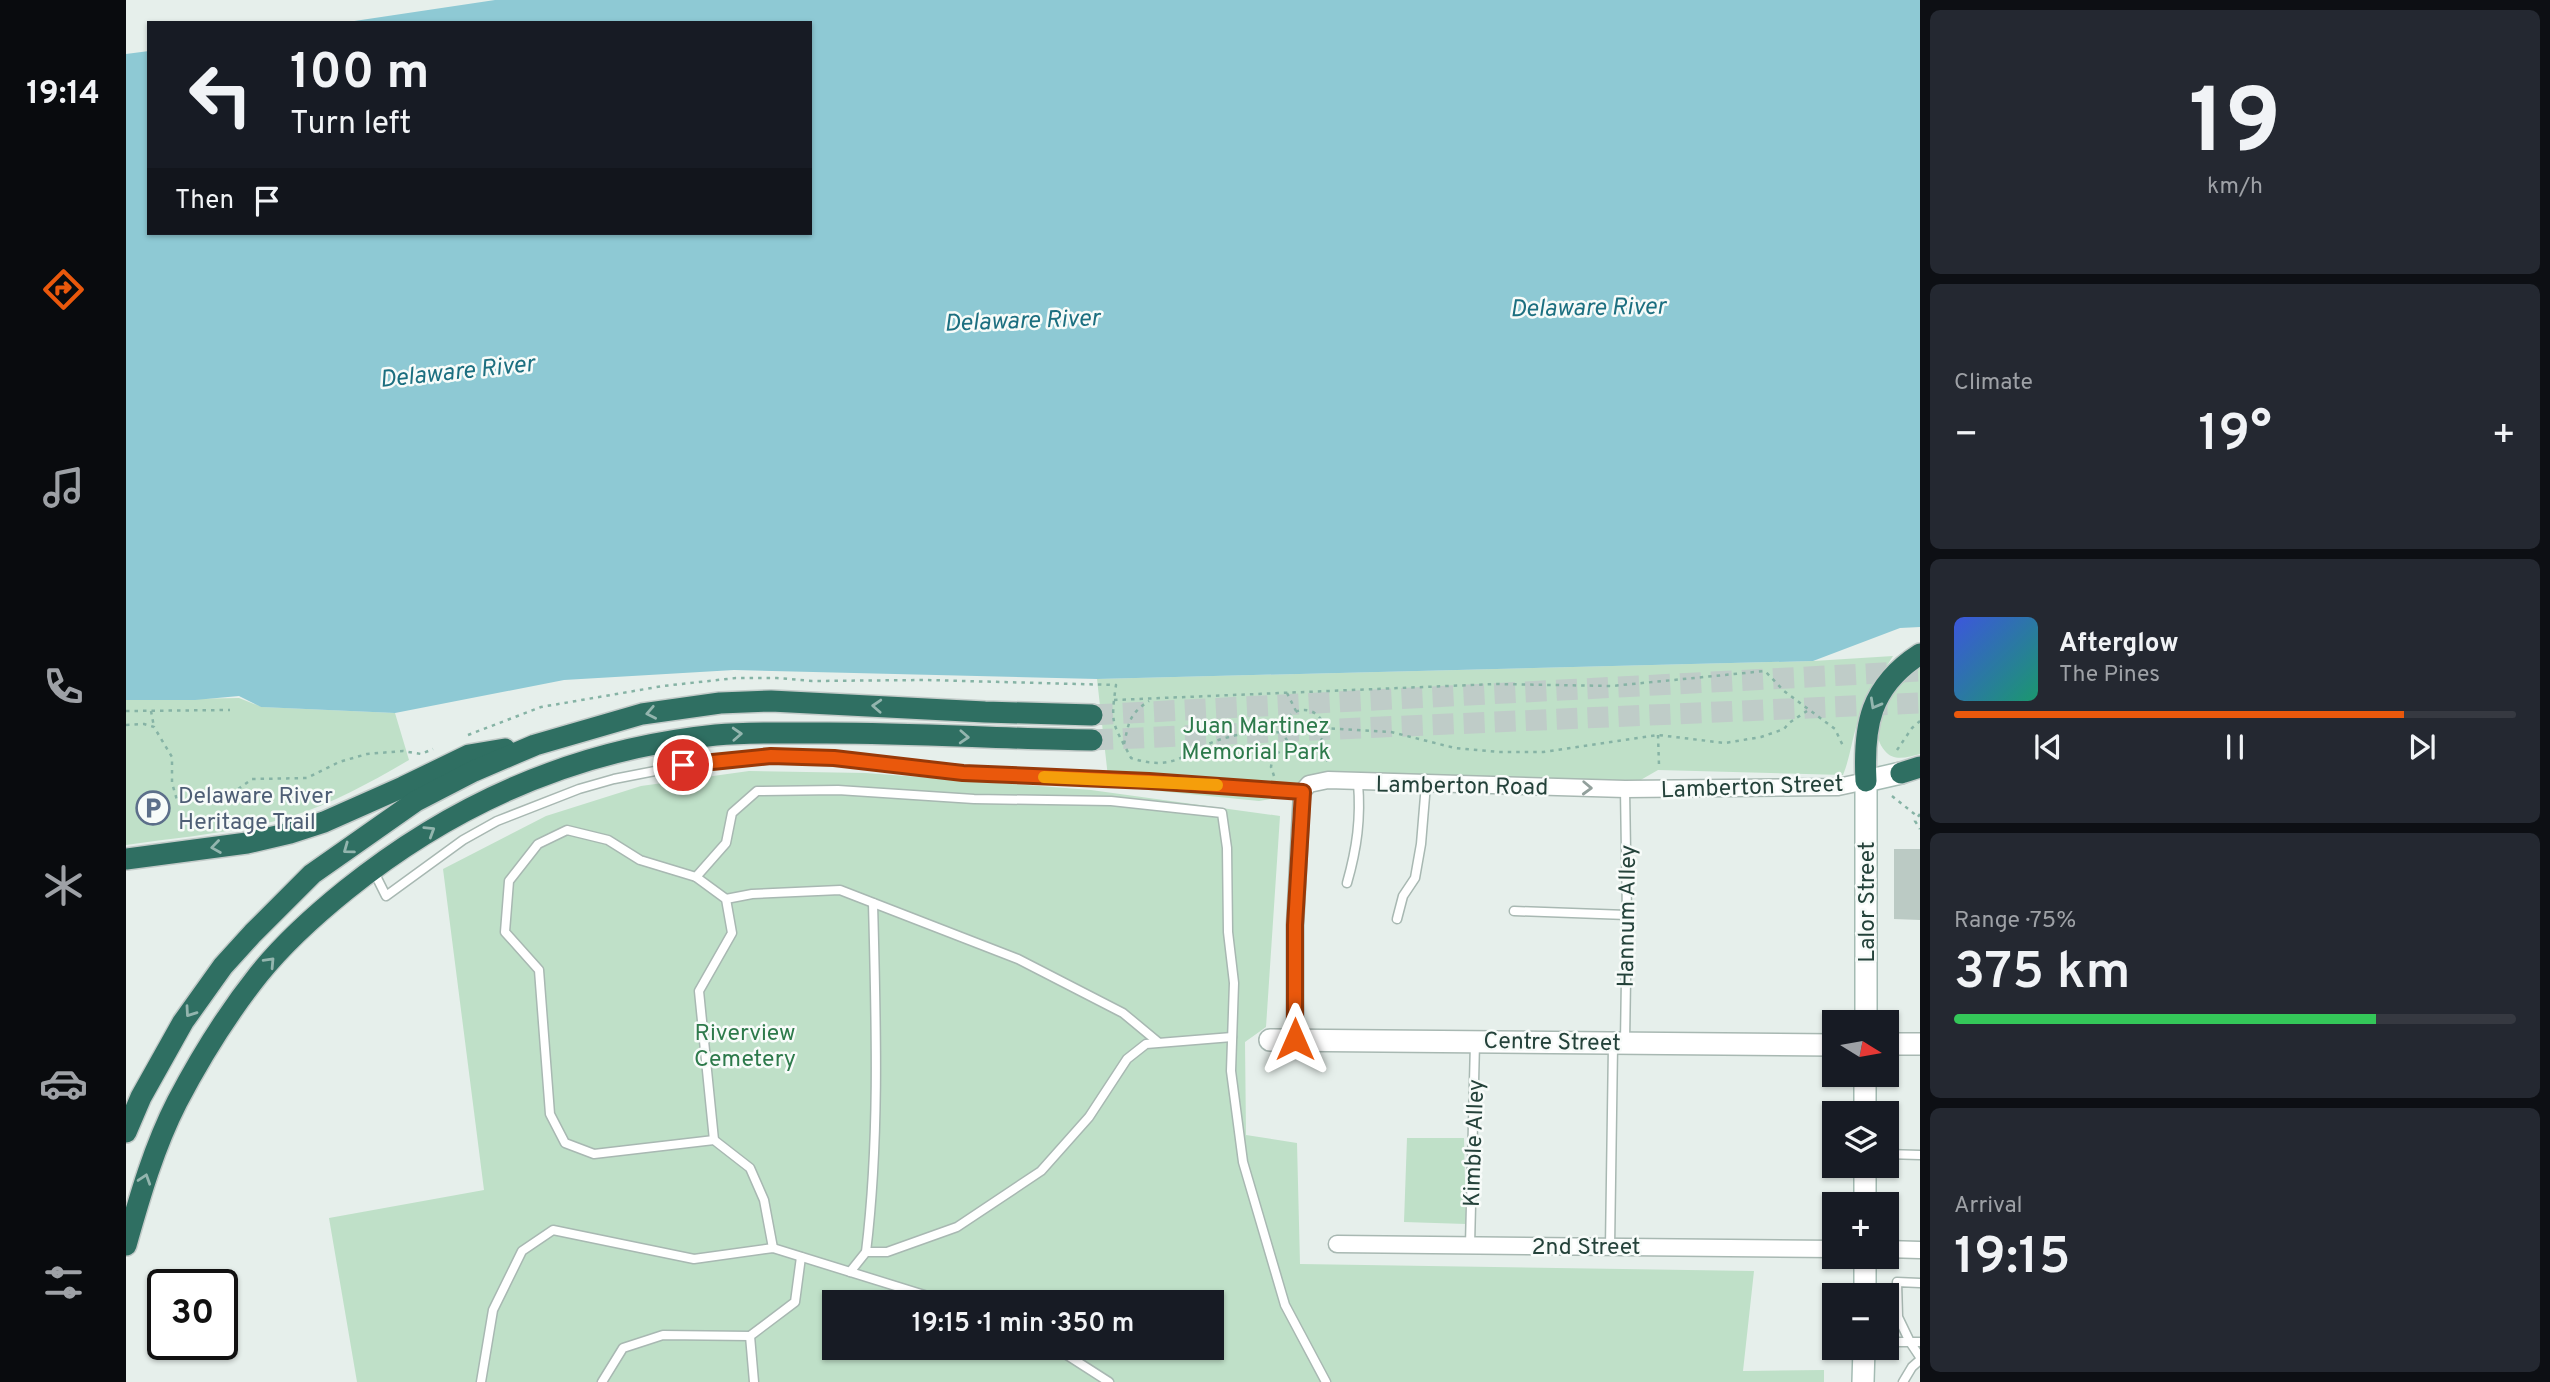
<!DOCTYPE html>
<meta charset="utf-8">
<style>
body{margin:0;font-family:Overpass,sans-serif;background:#242831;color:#f1f3f6;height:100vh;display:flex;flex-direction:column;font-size:26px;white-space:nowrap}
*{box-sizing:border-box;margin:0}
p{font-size:23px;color:#9ea1a6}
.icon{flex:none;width:38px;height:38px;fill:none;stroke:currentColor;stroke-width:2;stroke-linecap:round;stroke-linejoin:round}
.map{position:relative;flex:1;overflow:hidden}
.panel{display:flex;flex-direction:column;gap:10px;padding:10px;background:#0d0f14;width:630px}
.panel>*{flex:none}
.guide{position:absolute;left:21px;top:21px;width:665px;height:214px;border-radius:0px;box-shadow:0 2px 5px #0004;background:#171b24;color:#f1f3f6;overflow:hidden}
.needle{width:46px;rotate:101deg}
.tools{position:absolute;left:1696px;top:1010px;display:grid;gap:14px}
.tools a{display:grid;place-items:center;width:77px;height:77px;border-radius:0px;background:#171b24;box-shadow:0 2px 5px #0004;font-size:35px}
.speed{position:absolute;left:21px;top:1269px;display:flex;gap:14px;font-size:35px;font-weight:700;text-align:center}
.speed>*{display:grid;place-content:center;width:91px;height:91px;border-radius:50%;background:#171b24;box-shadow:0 2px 5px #0004;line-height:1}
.speed .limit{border:4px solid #111;border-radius:10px;background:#fff;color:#111}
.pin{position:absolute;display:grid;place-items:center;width:60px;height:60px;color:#fff;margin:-30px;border:4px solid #fff;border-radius:50%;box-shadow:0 2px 7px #0007}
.me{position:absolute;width:77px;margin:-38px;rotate:0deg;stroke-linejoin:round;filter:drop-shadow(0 0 5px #0008)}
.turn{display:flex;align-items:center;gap:24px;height:147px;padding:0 28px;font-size:32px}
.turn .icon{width:91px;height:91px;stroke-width:2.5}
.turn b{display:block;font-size:49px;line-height:60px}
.then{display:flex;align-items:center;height:66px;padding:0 28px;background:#0003;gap:14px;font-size:26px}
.big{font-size:52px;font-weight:600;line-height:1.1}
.panel .tile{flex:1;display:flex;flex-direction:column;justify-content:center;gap:10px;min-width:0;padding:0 24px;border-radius:10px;background:#242831}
.panel .dial{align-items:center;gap:0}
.dial b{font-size:91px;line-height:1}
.song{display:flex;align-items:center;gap:21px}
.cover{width:84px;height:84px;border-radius:10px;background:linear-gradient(135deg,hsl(230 70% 55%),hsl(160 70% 35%))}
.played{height:7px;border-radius:4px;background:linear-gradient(90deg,#ea580c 80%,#363941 80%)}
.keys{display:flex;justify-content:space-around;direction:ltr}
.heat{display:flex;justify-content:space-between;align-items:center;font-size:38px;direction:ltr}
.charge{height:10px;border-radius:5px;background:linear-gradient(90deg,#34c759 75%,#363941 0)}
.trip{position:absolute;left:696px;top:1290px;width:402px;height:70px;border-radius:0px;background:#171b24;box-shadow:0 2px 5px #0004;font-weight:600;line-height:70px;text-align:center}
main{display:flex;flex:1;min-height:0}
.dock{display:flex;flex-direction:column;width:126px;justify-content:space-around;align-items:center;background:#090b0e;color:#9ea1a6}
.dock .icon{width:49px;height:49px}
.dock .selected{color:#ea580c}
.dock b{font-size:32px;color:#f1f3f6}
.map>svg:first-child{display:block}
.green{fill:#bfe0c8;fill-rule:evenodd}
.water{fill:#8ec9d4}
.building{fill:#bbcac4}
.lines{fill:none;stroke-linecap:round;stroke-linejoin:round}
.motorway-tunnel{stroke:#bfccc8;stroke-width:21;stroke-dasharray:21 10;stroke-linecap:butt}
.service-casing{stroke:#a8b8b2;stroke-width:11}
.minor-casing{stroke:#a8b8b2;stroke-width:19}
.tertiary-casing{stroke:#a8b8b2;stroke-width:24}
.secondary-casing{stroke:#a4bbb3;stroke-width:24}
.motorway-casing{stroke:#c2cac8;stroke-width:24}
.path{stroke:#86b3a5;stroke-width:2.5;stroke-dasharray:3.5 5;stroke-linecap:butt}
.service{stroke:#fff;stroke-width:8}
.minor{stroke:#fff;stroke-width:16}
.tertiary{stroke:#fff;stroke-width:21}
.secondary{stroke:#fff;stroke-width:21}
.motorway{stroke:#2f6f62;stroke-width:21}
.oneway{stroke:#93b5ae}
.oneway2{stroke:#92a09c}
.route-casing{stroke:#983908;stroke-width:18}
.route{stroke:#ea580c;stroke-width:12}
.slow{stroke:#f59e0b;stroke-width:12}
.labels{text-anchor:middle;stroke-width:5;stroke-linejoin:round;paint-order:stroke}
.park-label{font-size:23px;fill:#2d7a4b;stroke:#f7fbf9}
.street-label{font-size:23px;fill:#24423a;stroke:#f7fbf9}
.service-label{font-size:23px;fill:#4e5e75;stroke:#f7fbf9;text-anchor:start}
.water-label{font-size:24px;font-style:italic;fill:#1c6f80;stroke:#f7fbf9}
</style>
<main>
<nav class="dock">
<b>19:14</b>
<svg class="icon selected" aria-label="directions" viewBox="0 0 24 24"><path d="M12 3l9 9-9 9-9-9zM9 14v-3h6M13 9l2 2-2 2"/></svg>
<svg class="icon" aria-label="music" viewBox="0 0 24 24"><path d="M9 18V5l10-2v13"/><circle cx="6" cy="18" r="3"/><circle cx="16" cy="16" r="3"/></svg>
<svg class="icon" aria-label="phone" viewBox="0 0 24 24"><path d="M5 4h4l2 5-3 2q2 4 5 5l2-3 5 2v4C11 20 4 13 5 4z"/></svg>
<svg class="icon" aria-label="climate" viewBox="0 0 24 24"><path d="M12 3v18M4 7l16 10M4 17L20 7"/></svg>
<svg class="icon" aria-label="car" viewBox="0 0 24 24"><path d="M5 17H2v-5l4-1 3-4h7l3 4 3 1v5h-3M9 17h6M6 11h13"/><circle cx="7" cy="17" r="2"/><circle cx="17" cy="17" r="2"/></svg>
<svg class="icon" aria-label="filters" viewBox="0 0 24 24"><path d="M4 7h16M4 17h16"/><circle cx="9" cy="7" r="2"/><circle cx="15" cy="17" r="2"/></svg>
</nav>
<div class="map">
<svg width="1794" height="1382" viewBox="0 0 1794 1382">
<rect width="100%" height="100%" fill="#e6efeb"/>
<g class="green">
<path d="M1767 656C1752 680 1737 703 1729 731 1725 746 1723 760 1717 775L1532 770 1499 789 1232 783 1133 801 983 786 971 679 1687 661Z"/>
<path d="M1794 663V754C1782 757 1768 762 1759 751 1735 720 1773 684 1794 663Z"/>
<path d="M113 698 136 707 269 713 283 760C245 782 208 803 166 816 113 833 55 837 0 845V700Z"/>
<path d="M623 771 740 773 965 790 1154 816 1140 1027 1119 1042 1120 1135 1171 1143 1174 1264 1628 1271 1617 1371 1698 1370V1382H231L203 1218 358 1190 317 869 420 816 515 786ZM709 1302H1087V1348H709Z"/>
<path d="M1281 1138H1338L1340 1224 1278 1222Z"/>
</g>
<path class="water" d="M369 0H1794V627L1774 628 1687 661 971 679 608 670 438 680 269 713 135 707 113 696 69 700H0V54L23 51V233H684V23H215Z"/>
<path class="building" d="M1768 849H1794V920L1768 919Z"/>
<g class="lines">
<g class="motorway-tunnel">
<path d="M966 715 1794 671"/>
<path d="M966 740 1794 703"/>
</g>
<defs>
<g id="service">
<path d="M248 872 260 896 337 840 371 821 453 789 488 779 580 761 645 756 708 758 837 773 1023 781 1176 792"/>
<path d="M570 877 514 860 482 840 441 830 412 844 383 881 379 932 413 970 424 1114 439 1143 468 1154 588 1140 624 1168 638 1200 647 1248"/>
<path d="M1221 883C1231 848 1235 818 1232 783"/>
<path d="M600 899 626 894 714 890 892 959 997 1013 1032 1042"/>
<path d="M1388 911 1501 915"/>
<path d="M1271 919 1277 896 1289 878 1295 844 1300 784"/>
<path d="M1499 1042 1501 915 1499 789"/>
<path d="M588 1140 573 991 606 933 600 899 570 877 600 843 606 813 631 791 712 790 848 799 985 801 1096 813 1101 848 1102 932 1108 983 1105 1071 1117 1162 1159 1305 1200 1382"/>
<path d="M1760 1154 1794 1155"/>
<path d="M1344 1245 1349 1042"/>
<path d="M1484 1247 1487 1045"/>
<path d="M740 1252C754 1137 750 1019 747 903"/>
<path d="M724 1272 740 1252H761L831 1227 915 1171 963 1117 1001 1059 1020 1044 1106 1037"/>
<path d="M1794 1283 1771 1282 1772 1317 1784 1342H1794"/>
<path d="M1760 1342H1784L1794 1357"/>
<path d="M930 1348 983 1382"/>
<path d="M355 1382 367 1310 396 1251 427 1230 568 1259 647 1248 821 1302"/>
<path d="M476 1382 497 1348 537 1335 624 1336"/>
<path d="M628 1382 624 1336 669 1302 675 1257"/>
<path d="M1777 1382 1786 1367 1794 1360"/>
</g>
<g id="minor">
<path d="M1169 1039V925L1176 792 1183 784 1202 780 1499 789 1712 787 1740 781"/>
<path d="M1211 1244 1708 1249"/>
<path d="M1760 1249 1794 1250"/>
</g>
<g id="tertiary">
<path d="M1144 1040 1708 1045"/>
<path d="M1760 1044H1794"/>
</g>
<g id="secondary">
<path d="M1740 1022V781L1775 773"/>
<path d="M1739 1113V1074"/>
<path d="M1739 1166V1204"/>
<path d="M1739 1295V1256"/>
<path d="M1737 1382 1738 1348"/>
</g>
<g id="motorway">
<path d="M1775 773 1794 767"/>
<path d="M1740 781C1737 726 1744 686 1794 654"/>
<path d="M0 859 121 843 164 833 198 822 277 787 343 755 379 749"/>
<path d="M0 1132 15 1097 57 1022 97 966 127 933 186 874 290 801 348 771 409 745 516 714 594 703 645 701 859 712 966 715"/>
<path d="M0 1245C14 1196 28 1147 51 1102 74 1058 102 1013 133 974 158 943 189 915 220 890 328 803 452 749 590 735 622 732 655 733 687 733 780 732 873 739 966 740"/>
</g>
</defs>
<use href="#service" class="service-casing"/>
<use href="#minor" class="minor-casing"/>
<use href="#tertiary" class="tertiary-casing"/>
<use href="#secondary" class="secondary-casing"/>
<use href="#motorway" class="motorway-casing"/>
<g class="path">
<path d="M1161 693 1170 711"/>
<path d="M988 700 1369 684 1486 686 1639 671 1658 691 1709 729 1718 748"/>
<circle cx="1178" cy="730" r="20"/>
<path d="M0 711 104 710"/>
<path d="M25 711 28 727"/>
<path d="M0 725 18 724 28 727 46 757V783L51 800 108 792 126 779 181 778 213 762 241 754 277 751 295 754 307 749"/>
<path d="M1197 728 1265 732 1329 748 1373 752H1417L1532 735 1599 743 1635 737 1658 729 1663 723 1681 711"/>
<path d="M342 735 415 707 537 686 610 678H651L686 681 800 680 990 685C984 726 987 723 1005 758 1054 774 1060 747 1103 737 1120 732 1140 733 1158 732"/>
<path d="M1532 735 1533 765"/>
<path d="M998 744C1003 722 1003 714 1023 701"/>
<path d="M1191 745 1200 754 1202 765"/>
<path d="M1771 750 1786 728 1794 721"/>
<path d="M1148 776 1145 767 1147 755 1166 746"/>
<path d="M1766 796 1791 816"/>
<path d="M1794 814 1789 821 1794 829"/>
</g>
<use href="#service" class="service"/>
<use href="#minor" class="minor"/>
<use href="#tertiary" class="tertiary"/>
<use href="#secondary" class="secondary"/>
<use href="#motorway" class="motorway"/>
</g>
<defs><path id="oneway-chevron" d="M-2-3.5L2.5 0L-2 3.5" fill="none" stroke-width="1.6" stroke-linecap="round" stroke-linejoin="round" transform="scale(1.75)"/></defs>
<g class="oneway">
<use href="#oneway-chevron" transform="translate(1749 704) rotate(119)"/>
<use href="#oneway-chevron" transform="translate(751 706) rotate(-177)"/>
<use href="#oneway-chevron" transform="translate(525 713) rotate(169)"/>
<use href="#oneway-chevron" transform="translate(611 734) rotate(-3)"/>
<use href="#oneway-chevron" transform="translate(838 737) rotate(3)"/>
<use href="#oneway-chevron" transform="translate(304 831) rotate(-32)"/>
<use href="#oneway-chevron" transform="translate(90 847) rotate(172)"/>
<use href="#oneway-chevron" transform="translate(222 849) rotate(144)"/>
<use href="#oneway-chevron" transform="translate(144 962) rotate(-47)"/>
<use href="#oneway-chevron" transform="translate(64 1012) rotate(125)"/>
<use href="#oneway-chevron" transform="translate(19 1179) rotate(-72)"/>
</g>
<use class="oneway2" href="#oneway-chevron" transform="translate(1461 788) rotate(2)"/>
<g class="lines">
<defs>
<path id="route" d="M557 765 645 756 708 758 837 773 1023 781 1177 792 1169 925V1039"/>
</defs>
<use href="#route" class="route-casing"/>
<use href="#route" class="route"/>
<path class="slow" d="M918 777 1091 785"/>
</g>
<defs>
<symbol id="parking-ring" viewBox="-11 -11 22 22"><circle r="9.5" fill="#f7fbf9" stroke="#5c6f8a" stroke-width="1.5"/><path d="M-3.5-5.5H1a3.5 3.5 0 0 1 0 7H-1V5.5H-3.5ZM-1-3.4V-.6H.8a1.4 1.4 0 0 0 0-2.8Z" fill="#5c6f8a"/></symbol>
</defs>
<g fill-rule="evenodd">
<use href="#parking-ring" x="8" y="789" width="38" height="38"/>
</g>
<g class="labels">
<g class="park-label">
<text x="1130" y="733">Juan Martinez<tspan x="1130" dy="26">Memorial Park</tspan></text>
<text x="619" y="1040">Riverview<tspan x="619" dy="26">Cemetery</tspan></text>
</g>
<g class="street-label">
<text transform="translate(1336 785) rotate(1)" y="8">Lamberton Road</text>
<text transform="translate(1626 786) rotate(-2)" y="8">Lamberton Street</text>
<text transform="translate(1740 902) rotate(-90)" y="8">Lalor Street</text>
<text transform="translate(1500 916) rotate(-89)" y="8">Hannum Alley</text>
<text transform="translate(1426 1041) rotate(1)" y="8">Centre Street</text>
<text transform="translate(1347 1143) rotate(-88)" y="8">Kimble Alley</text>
<text x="1460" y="1254">2nd Street</text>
</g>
<g class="service-label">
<text x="52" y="803">Delaware River<tspan x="52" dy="26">Heritage Trail</tspan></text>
</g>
<g class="water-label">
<text transform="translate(1462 307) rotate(-1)" y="8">Delaware River</text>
<text transform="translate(896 320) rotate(-2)" y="8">Delaware River</text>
<text transform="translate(331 371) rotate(-6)" y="8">Delaware River</text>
</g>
</g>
</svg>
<div class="tools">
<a><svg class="needle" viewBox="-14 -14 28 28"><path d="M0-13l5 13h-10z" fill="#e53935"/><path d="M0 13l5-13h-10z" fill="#9ea1a6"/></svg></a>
<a><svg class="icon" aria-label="layers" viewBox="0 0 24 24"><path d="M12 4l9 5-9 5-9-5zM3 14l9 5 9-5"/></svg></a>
<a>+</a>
<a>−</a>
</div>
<div class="speed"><div class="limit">30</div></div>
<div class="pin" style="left:557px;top:765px;background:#d93025"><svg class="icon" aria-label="arrive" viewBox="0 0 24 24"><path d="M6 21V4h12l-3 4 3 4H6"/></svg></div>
<svg class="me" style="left:1169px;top:1039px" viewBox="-20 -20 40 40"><path d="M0-17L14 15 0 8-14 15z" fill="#ea580c" stroke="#fff" stroke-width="4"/></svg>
<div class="trip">19:15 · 1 min · 350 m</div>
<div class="guide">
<div class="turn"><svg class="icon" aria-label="left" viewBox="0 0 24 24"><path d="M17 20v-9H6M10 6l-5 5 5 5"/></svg><div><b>100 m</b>Turn left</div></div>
<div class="then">Then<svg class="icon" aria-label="arrive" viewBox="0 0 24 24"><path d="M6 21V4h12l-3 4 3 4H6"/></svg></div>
</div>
</div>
<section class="panel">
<div class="tile dial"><b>19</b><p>km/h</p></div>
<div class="tile"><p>Climate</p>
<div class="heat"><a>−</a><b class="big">19°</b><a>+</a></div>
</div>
<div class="tile">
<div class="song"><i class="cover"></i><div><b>Afterglow</b><p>The Pines</p></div></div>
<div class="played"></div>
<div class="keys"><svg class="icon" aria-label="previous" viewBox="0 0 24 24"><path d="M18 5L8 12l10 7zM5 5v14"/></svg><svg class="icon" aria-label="pause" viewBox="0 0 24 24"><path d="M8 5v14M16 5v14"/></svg><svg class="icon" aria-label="next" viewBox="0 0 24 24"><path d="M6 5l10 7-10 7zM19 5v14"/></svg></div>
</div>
<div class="tile"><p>Range · 75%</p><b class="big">375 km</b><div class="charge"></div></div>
<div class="tile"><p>Arrival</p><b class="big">19:15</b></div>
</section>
</main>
